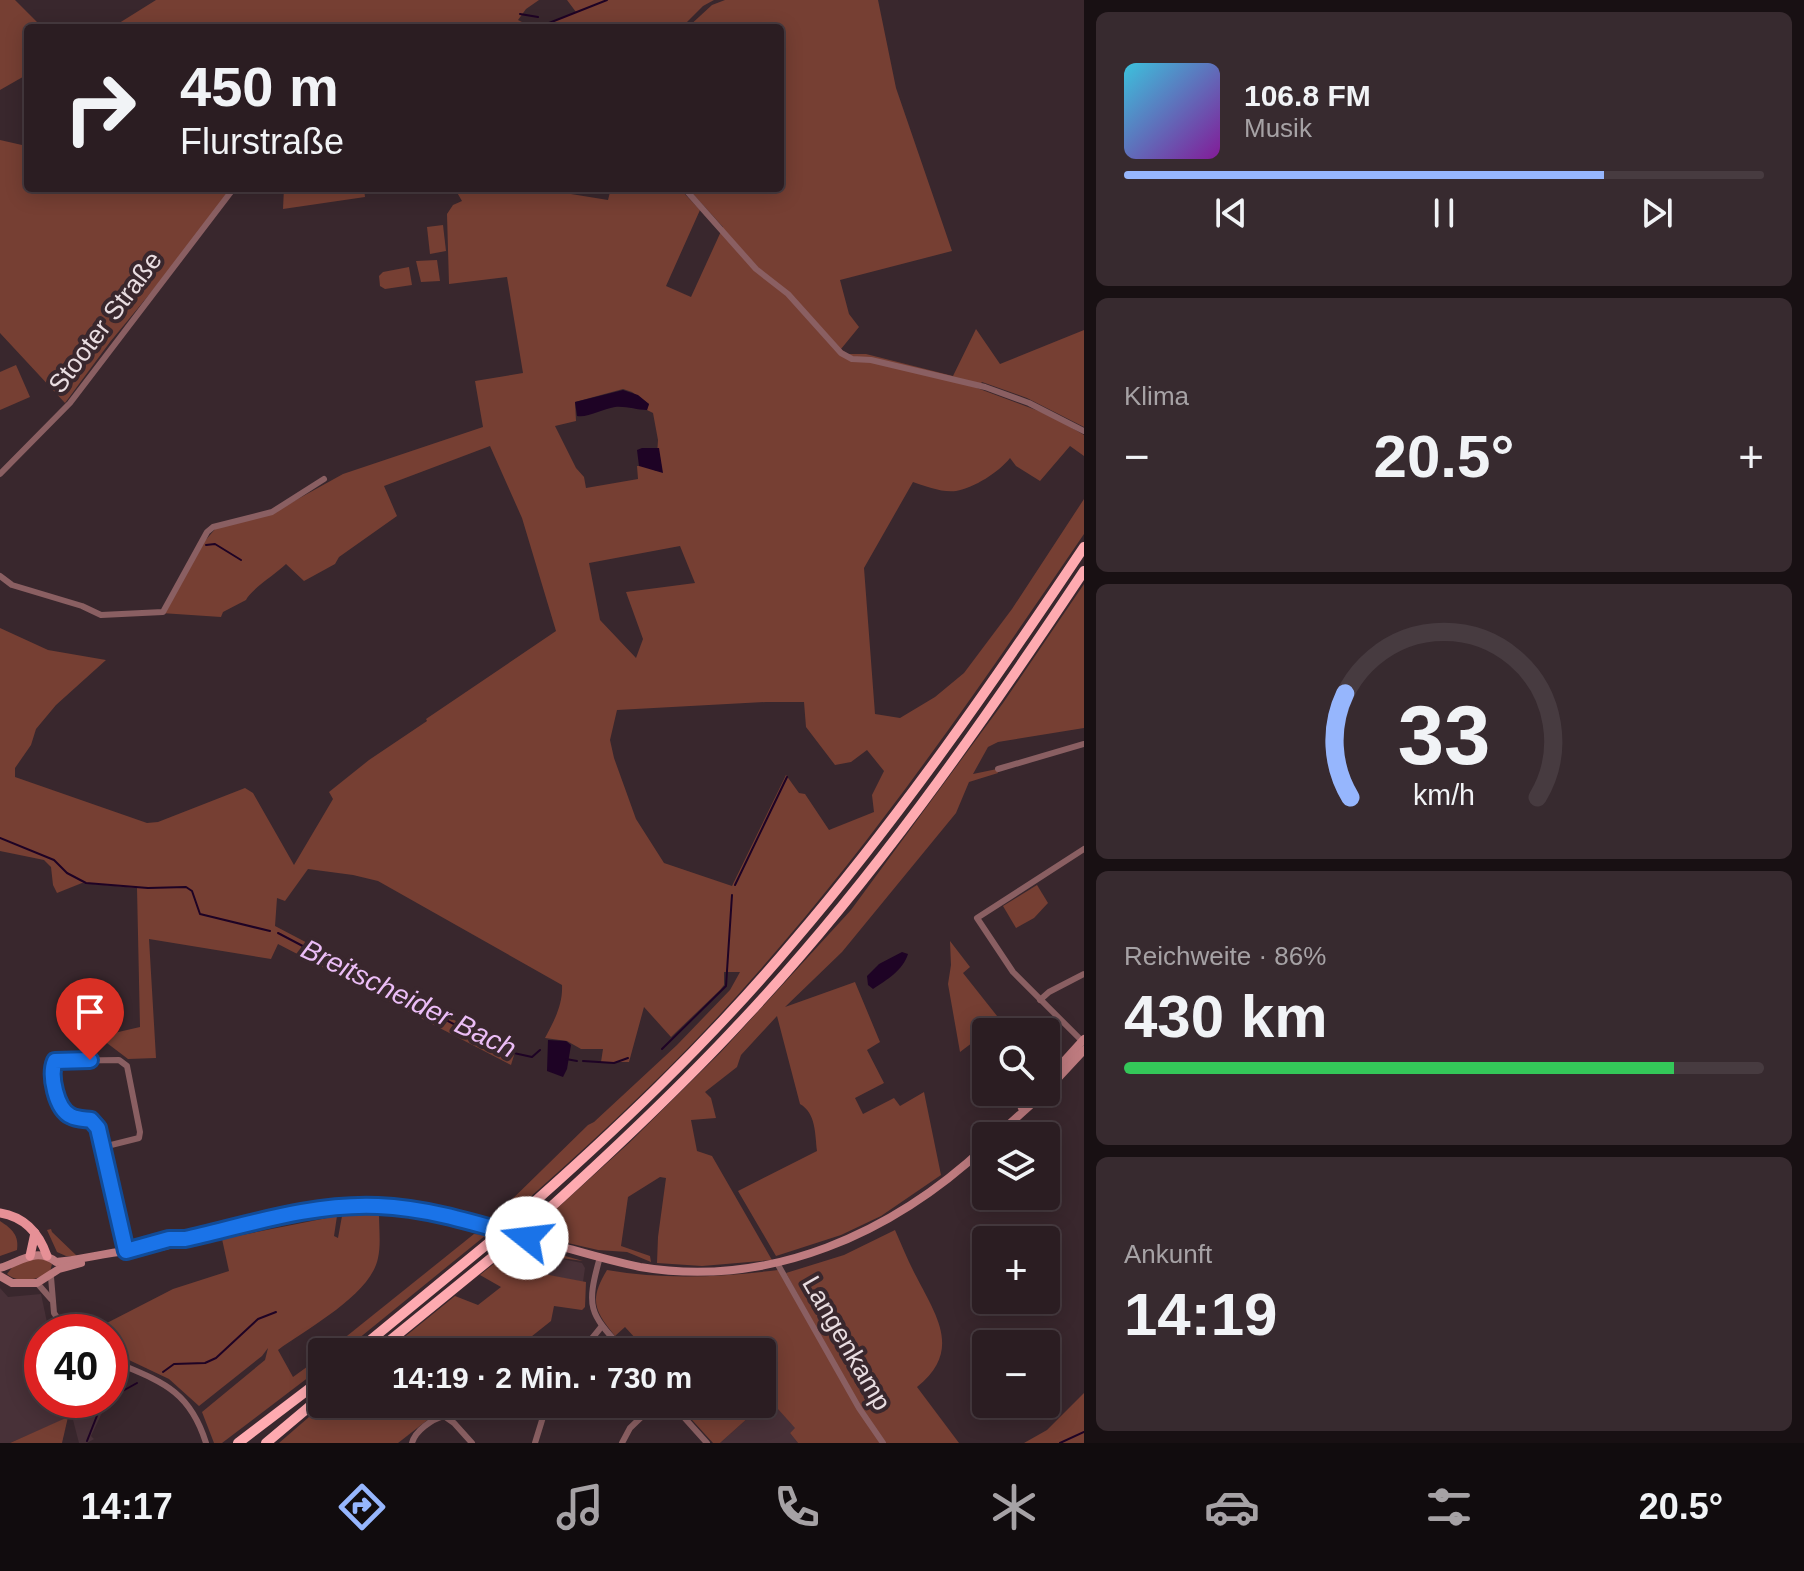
<!DOCTYPE html>
<html lang="de">
<meta charset="utf-8">
<style>
body{margin:0;font-family:Arial,sans-serif;background:#372a2f;color:#f1f3f6;height:100vh;display:flex;flex-direction:column;font-size:30px;white-space:nowrap}
*{box-sizing:border-box;margin:0}
p{font-size:26px;color:#a6a2a5}
.icon{flex:none;width:44px;height:44px;fill:none;stroke:currentColor;stroke-width:2;stroke-linecap:round;stroke-linejoin:round}
.map{position:relative;flex:1;overflow:hidden}
.details{display:flex;flex-direction:column;gap:12px;padding:12px;background:#181013;width:720px}
.details>*{flex:none}
.banner{position:absolute;left:24px;top:24px;width:760px;height:168px;border-radius:8px;box-shadow:0 4px 20px #0003,0 0 0 2px #473b40;background:#2b1d22;color:#f1f3f6;overflow:hidden}
.fabs{position:absolute;left:972px;top:1018px;display:grid;gap:16px}
.fabs a{display:grid;place-items:center;width:88px;height:88px;border-radius:8px;background:#2b1d22;box-shadow:0 4px 20px #0003,0 0 0 2px #473b40;font-size:40px}
.speed{position:absolute;left:24px;top:1314px;display:flex;gap:16px;font-size:40px;font-weight:700;text-align:center}
.speed>*{display:grid;place-content:center;width:104px;height:104px;border-radius:50%;background:#2b1d22;box-shadow:0 4px 20px #0003,0 0 0 2px #473b40;line-height:1}
.speed .limit{border:12px solid #d22;background:#fff;color:#111}
.pin{position:absolute;display:grid;place-items:center;width:68px;height:68px;color:#fff;margin:-82px -34px;border-radius:50% 50% 50% 0;rotate:-45deg;box-shadow:0 0 8px #0007}
.pin .icon{rotate:45deg}
.me{position:absolute;width:88px;margin:-44px;rotate:286deg;stroke-linejoin:round;filter:drop-shadow(0 0 6px #0008)}
.turn{display:flex;align-items:center;gap:28px;height:168px;padding:0 24px;font-size:36px}
.turn .icon{width:104px;height:104px;stroke-width:2.5}
.turn b{display:block;font-size:56px;line-height:68px}
.big{font-size:60px;font-weight:700;line-height:1.1}
.details .widget{flex:1;display:flex;flex-direction:column;justify-content:center;gap:12px;min-width:0;padding:0 28px;border-radius:12px;background:#372a2f}
.details .dial{align-items:center;gap:0}
.dial svg{height:208px;overflow:visible;fill:none;stroke:#473b40;stroke-width:7;stroke-linecap:round;text-anchor:middle}
.dial text{fill:#f1f3f6;stroke:none}
.song{display:flex;align-items:center;gap:24px}
.cover{width:96px;height:96px;border-radius:12px;background:linear-gradient(135deg,hsl(190 70% 55%),hsl(290 70% 35%))}
.played{height:8px;border-radius:4px;background:linear-gradient(90deg,#96b6fd 75%,#473b40 75%)}
.keys{display:flex;justify-content:space-around;direction:ltr}
.heat{display:flex;justify-content:space-between;align-items:center;font-size:44px;direction:ltr}
.charge{height:12px;border-radius:6px;background:linear-gradient(90deg,#34c759 86%,#473b40 0)}
.trip{position:absolute;left:308px;top:1338px;width:468px;height:80px;border-radius:8px;background:#2b1d22;box-shadow:0 4px 20px #0003,0 0 0 2px #473b40;font-weight:700;line-height:80px;text-align:center}
.menu{display:flex;height:128px;justify-content:space-around;align-items:center;background:#110c0e;color:#a6a2a5}
.menu .icon{width:56px;height:56px}
.menu .selected{color:#96b6fd}
.menu b{font-size:36px;color:#f1f3f6}
main{display:flex;flex:1;min-height:0}
.map>svg:first-child{display:block}
.built{fill:#483138}
.green{fill:#763f33;fill-rule:evenodd}
.water{fill:#1e0325}
.lines{fill:none;stroke-linecap:round;stroke-linejoin:round}
.stream{stroke:#1e0325;stroke-width:2}
.street{stroke:#8a5f62;stroke-width:6}
.secondary{stroke:#be7b7f;stroke-width:8}
.primary{stroke:#e69096;stroke-width:9}
.highway{stroke:#feaab0;stroke-width:10}
.highway-bridge{stroke:#feaab0;stroke-width:10}
.route-casing{stroke:#114b97;stroke-width:20}
.route{stroke:#1a73e8;stroke-width:14}
.labels{text-anchor:middle;stroke-width:8;stroke-linejoin:round;paint-order:stroke}
.street-label{font-size:26px;fill:#e9dde1;stroke:#39272d}
.water-label{font-size:28px;font-style:italic;fill:#ebbdf6;stroke:#39272d}
</style>
<main>
<div class="map">
<svg width="1084" height="1443" viewBox="0 0 1084 1443">
<rect width="100%" height="100%" fill="#39272d"/>
<g class="built">
<path d="M547 1256 582 1263 585 1268 583 1282 543 1274Z"/>
<path d="M0 1288 8 1297 41 1294 48 1327 53 1325 59 1332H42V1400H108L91 1436 94 1439 87 1443H79L72 1416 10 1443H0Z"/>
<path d="M769 1399 796 1428 790 1433 798 1443H720Z"/>
</g>
<g class="green">
<path d="M0 0H15L43 28H28V74L0 90Z"/>
<path d="M156 0H539L526 9 518 20 534 28H104L116 25Z"/>
<path d="M567 0H714L703 6 681 28H544L549 23 576 12Z"/>
<path d="M725 0H878L896 88 952 251 840 280 849 314 859 327 841 349 847 354H866L953 376 976 329 1000 364 1084 330V427L1027 398 982 382 977 388 1052 416 1084 435V456L1070 446 1040 481 1016 466 1010 458C999 472 974 488 956 491 943 493 925 486 913 482L864 568 875 714 900 718 935 697 964 673 1012 609 1084 499V534C981 685 879 835 758 972 680 1062 591 1144 502 1222L492 1219 588 1125 594 1122 677 1045 730 990 740 972H724V985L720 990 671 1037 644 1007 629 1062H601L603 1049H581L567 1041 545 1038C554 1021 563 1005 562 985L378 881 353 875 308 869 285 901 277 898 275 926 515 1052 511 1065 278 944 271 959 149 939 156 1058 128 1059 74 1018 96 1019 114 1033 140 1027 137 888 82 883 57 893 53 885 51 867 44 860 0 851V628L48 650 106 660 56 705 36 729 31 745 15 768V777L147 823 158 822 245 788 253 793 294 865 333 799 329 792 369 760 427 721 426 719 556 631 522 518 490 446 384 486 397 516 339 557 335 564 304 581 286 564C276 574 250 590 246 600L223 612 221 617 161 613 204 542 216 528 269 515 343 474 483 427 475 381 523 373 507 277 449 284 447 214 453 205 462 201 455 189 442 188H571V194L608 200 611 188H679L700 210 666 286 691 297 723 227 693 194 704 188H780V28H687L712 5ZM623 389 632 392 649 404 647 410 653 413 658 440 656 471 647 466H637L638 479 586 488 584 477 576 468 555 426 576 421 575 402ZM680 546 695 583 626 592 643 639 636 658 600 620 589 563ZM766 702H804L806 727 835 765 851 762 867 750 884 771 872 795 874 812 829 830 805 794 799 793 786 775 732 886 664 863 636 819 614 758 610 740 617 710Z"/>
<path d="M0 140 22 145 28 165V188H237L110 342 65 403 0 333Z"/>
<path d="M284 188H364L365 197 283 209Z"/>
<path d="M443 225 446 251 430 254 427 227Z"/>
<path d="M437 260 440 281 421 282 416 261Z"/>
<path d="M409 267 412 285 385 289 380 286 379 276 383 272Z"/>
<path d="M16 365 30 397 0 410V372Z"/>
<path d="M1084 584V728L998 742 988 747 973 774 997 769 998 773 969 782 956 813 842 952 785 1007 855 982 880 1042 867 1050 884 1083 855 1098 863 1114 894 1098 900 1106 924 1092 941 1175 881 1216 841 1235 776 1256 738 1191 817 1151C815 1134 816 1113 800 1104L777 1016 741 1055 737 1067 705 1092 711 1098 716 1118 691 1120 697 1151 712 1156 772 1260 702 1266 657 1263 658 1237 666 1178 660 1177 628 1197 621 1246 650 1256 651 1262 627 1252 598 1250 529 1234 629 1143 721 1052 851 910 1003 703Z"/>
<path d="M1037 885 1048 903 1034 918 1016 928 1003 906Z"/>
<path d="M950 941 970 967 963 973 1001 1021 960 1052 948 984 951 965Z"/>
<path d="M357 1214H379C379 1229 381 1245 378 1258 371 1295 306 1329 278 1350L293 1377 322 1356V1367L222 1443H214L202 1412 265 1360 268 1348 262 1356 199 1406 169 1379 110 1351V1332H107L103 1325 173 1289 229 1271 222 1239 337 1216 334 1236 338 1238 342 1216Z"/>
<path d="M0 1221C12 1229 19 1235 17 1250L0 1256Z"/>
<path d="M51 1229 52 1232 77 1256H66L57 1252 47 1230Z"/>
<path d="M895 1230C902 1246 908 1261 916 1276 937 1317 962 1351 917 1387L959 1443H886L871 1422 881 1443H798L790 1433 795 1428 769 1399 720 1443H713L683 1410 691 1404H762V1352H648L625 1327 615 1336C594 1310 589 1300 607 1270 665 1280 721 1277 778 1270L801 1300 786 1273 844 1255Z"/>
<path d="M474 1234 486 1235 342 1352H327Z"/>
<path d="M519 1243 583 1261 547 1256 544 1274 586 1282 585 1307 582 1310 554 1306 551 1321 512 1352H386L455 1296 478 1305 501 1287 480 1275Z"/>
<path d="M30 1259H45L52 1264 50 1272C37 1280 19 1284 7 1274L14 1265Z"/>
<path d="M1084 1393V1443H1024L1047 1430Z"/>
<path d="M324 1404H448L398 1443H279Z"/>
<path d="M68 1417 62 1443H10Z"/>
</g>
<g class="water">
<path d="M623 390 638 395 649 404 647 410C636 410 627 406 615 407 602 409 588 418 577 416L575 402Z"/>
<path d="M642 448H659L663 473 639 466 637 450Z"/>
<path d="M902 952 908 954C903 970 887 980 873 989L868 985 867 976 879 964Z"/>
<path d="M548 1040 566 1041 571 1045 567 1069 563 1077 547 1071Z"/>
</g>
<g class="lines">
<g class="stream">
<path d="M520 14 538 17"/>
<path d="M549 23 607 0"/>
<path d="M206 545 215 544 241 560"/>
<path d="M0 838 54 860 67 873 86 883 148 888 186 887 192 891 200 914 270 931"/>
<path d="M735 885 787 777"/>
<path d="M278 933 392 993 398 999H406L505 1051 532 1057 540 1050"/>
<path d="M662 1049 726 986 732 895"/>
<path d="M566 1059 577 1061"/>
<path d="M583 1061 614 1063 628 1058"/>
<path d="M163 1372 174 1364 205 1363 216 1358 258 1319 276 1312"/>
<path d="M110 1398 137 1383"/>
<path d="M87 1441 100 1408 108 1400"/>
<path d="M1060 1443 1084 1432"/>
</g>
<g class="street">
<path d="M684 188 756 269 788 294 841 353 852 359 871 360 985 387 1029 403 1084 431"/>
<path d="M0 474 70 403 234 188"/>
<path d="M0 576 12 585 82 606 101 615 163 612 207 532 213 527 272 512 324 479"/>
<path d="M998 769 1084 744"/>
<path d="M1084 849 977 918 1013 972 1084 1043"/>
<path d="M1040 1000 1049 992 1084 974"/>
<path d="M103 1147 95 1123C87 1119 77 1120 70 1116 55 1107 49 1075 55 1061L119 1060 127 1066 140 1132 139 1138 103 1147 126 1251"/>
<path d="M600 1257C585 1310 590 1313 625 1352"/>
<path d="M777 1263 859 1408 883 1443"/>
<path d="M51 1277 54 1313 67 1332"/>
<path d="M37 1283 51 1299"/>
<path d="M581 1352 602 1326"/>
<path d="M110 1360C159 1381 189 1388 206 1443"/>
<path d="M672 1404 707 1443"/>
<path d="M412 1443C415 1431 432 1419 444 1416L454 1423 472 1443"/>
<path d="M535 1443 547 1404"/>
<path d="M622 1443 630 1428 655 1404"/>
</g>
<g class="secondary">
<path d="M1046 1081 1084 1039"/>
<path d="M1046 1091 1084 1050"/>
<path d="M1022 1108 1036 1092"/>
<path d="M996 1136 1045 1092"/>
<path d="M0 1268C19 1263 36 1246 56 1262 79 1260 105 1253 127 1251 141 1251 155 1249 169 1245 234 1227 307 1204 376 1206 436 1207 494 1229 552 1244 581 1252 610 1261 640 1267 770 1289 893 1233 986 1146"/>
<path d="M0 1276 12 1283H37L59 1269 81 1263"/>
</g>
<g class="primary">
<path d="M0 1213C25 1217 39 1233 47 1256"/>
<path d="M30 1256 35 1233"/>
</g>
<g class="highway">
<path d="M514 1220C613 1133 708 1043 793 942 900 817 993 683 1084 547"/>
<path d="M530 1226C602 1161 673 1095 739 1024 869 886 979 729 1084 571"/>
<path d="M356 1352 491 1241"/>
<path d="M376 1352 505 1247"/>
<path d="M238 1443 322 1379"/>
<path d="M266 1443 322 1396"/>
</g>
<g class="highway-bridge">
<path d="M491 1241 514 1220"/>
<path d="M505 1247 530 1226"/>
</g>
</g>
<g class="lines">
<defs>
<path id="route" d="M90 1060 55 1061C49 1075 56 1109 71 1116 76 1119 84 1119 91 1120L98 1128 126 1251 169 1239H185C247 1225 313 1203 378 1206 429 1208 478 1224 527 1238"/>
</defs>
<use href="#route" class="route-casing"/>
<use href="#route" class="route"/>
</g>
<g class="labels">
<g class="street-label">
<text transform="translate(105 322) rotate(-53)" y="9">Stooter Straße</text>
<text transform="translate(847 1343) rotate(60)" y="9">Langenkamp</text>
</g>
<g class="water-label">
<text transform="translate(409 998) rotate(26)" y="10">Breitscheider Bach</text>
</g>
</g>
</svg>
<div class="fabs">
<a><svg class="icon" aria-label="search" viewBox="0 0 24 24"><circle cx="10" cy="10" r="6"/><path d="M15 15l6 6"/></svg></a>
<a><svg class="icon" aria-label="layers" viewBox="0 0 24 24"><path d="M12 4l9 5-9 5-9-5zM3 14l9 5 9-5"/></svg></a>
<a>+</a>
<a>−</a>
</div>
<div class="speed"><div class="limit">40</div></div>
<div class="pin" style="left:90px;top:1060px;background:#d93025"><svg class="icon" aria-label="arrive" viewBox="0 0 24 24"><path d="M6 21V4h12l-3 4 3 4H6"/></svg></div>
<svg class="me" style="left:527px;top:1238px" viewBox="-20 -20 40 40"><circle r="19" fill="#fff"/><path d="M0-13L10 11 0 6-10 11z" fill="#1a73e8"/></svg>
<div class="trip">14:19 · 2 Min. · 730 m</div>
<div class="banner">
<div class="turn"><svg class="icon" aria-label="right" viewBox="0 0 24 24"><path d="M7 20v-9h11M14 6l5 5-5 5"/></svg><div><b>450 m</b>Flurstraße</div></div>
</div>
</div>
<section class="details">
<div class="widget">
<div class="song"><i class="cover"></i><div><b>106.8 FM</b><p>Musik</p></div></div>
<div class="played"></div>
<div class="keys"><svg class="icon" aria-label="previous" viewBox="0 0 24 24"><path d="M18 5L8 12l10 7zM5 5v14"/></svg><svg class="icon" aria-label="pause" viewBox="0 0 24 24"><path d="M8 5v14M16 5v14"/></svg><svg class="icon" aria-label="next" viewBox="0 0 24 24"><path d="M6 5l10 7-10 7zM19 5v14"/></svg></div>
</div>
<div class="widget"><p>Klima</p>
<div class="heat"><a>−</a><b class="big">20.5°</b><a>+</a></div>
</div>
<div class="widget dial"><svg viewBox="0 0 100 80">
<path d="M14 69A42 42 0 1 1 86 69"/>
<path d="M14 69A42 42 0 0 1 12 29" stroke="#96b6fd"/>
<text x="50" y="56" font-size="32" font-weight="700">33</text>
<text x="50" y="72" font-size="11">km/h</text>
</svg></div>
<div class="widget"><p>Reichweite · 86%</p><b class="big">430 km</b><div class="charge"></div></div>
<div class="widget"><p>Ankunft</p><b class="big">14:19</b></div>
</section>
</main>
<nav class="menu">
<b>14:17</b>
<svg class="icon selected" aria-label="directions" viewBox="0 0 24 24"><path d="M12 3l9 9-9 9-9-9zM9 14v-3h6M13 9l2 2-2 2"/></svg>
<svg class="icon" aria-label="music" viewBox="0 0 24 24"><path d="M9 18V5l10-2v13"/><circle cx="6" cy="18" r="3"/><circle cx="16" cy="16" r="3"/></svg>
<svg class="icon" aria-label="phone" viewBox="0 0 24 24"><path d="M5 4h4l2 5-3 2q2 4 5 5l2-3 5 2v4C11 20 4 13 5 4z"/></svg>
<svg class="icon" aria-label="climate" viewBox="0 0 24 24"><path d="M12 3v18M4 7l16 10M4 17L20 7"/></svg>
<svg class="icon" aria-label="car" viewBox="0 0 24 24"><path d="M5 17H2v-5l4-1 3-4h7l3 4 3 1v5h-3M9 17h6M6 11h13"/><circle cx="7" cy="17" r="2"/><circle cx="17" cy="17" r="2"/></svg>
<svg class="icon" aria-label="filters" viewBox="0 0 24 24"><path d="M4 7h16M4 17h16"/><circle cx="9" cy="7" r="2"/><circle cx="15" cy="17" r="2"/></svg>
<b>20.5°</b>
</nav>
